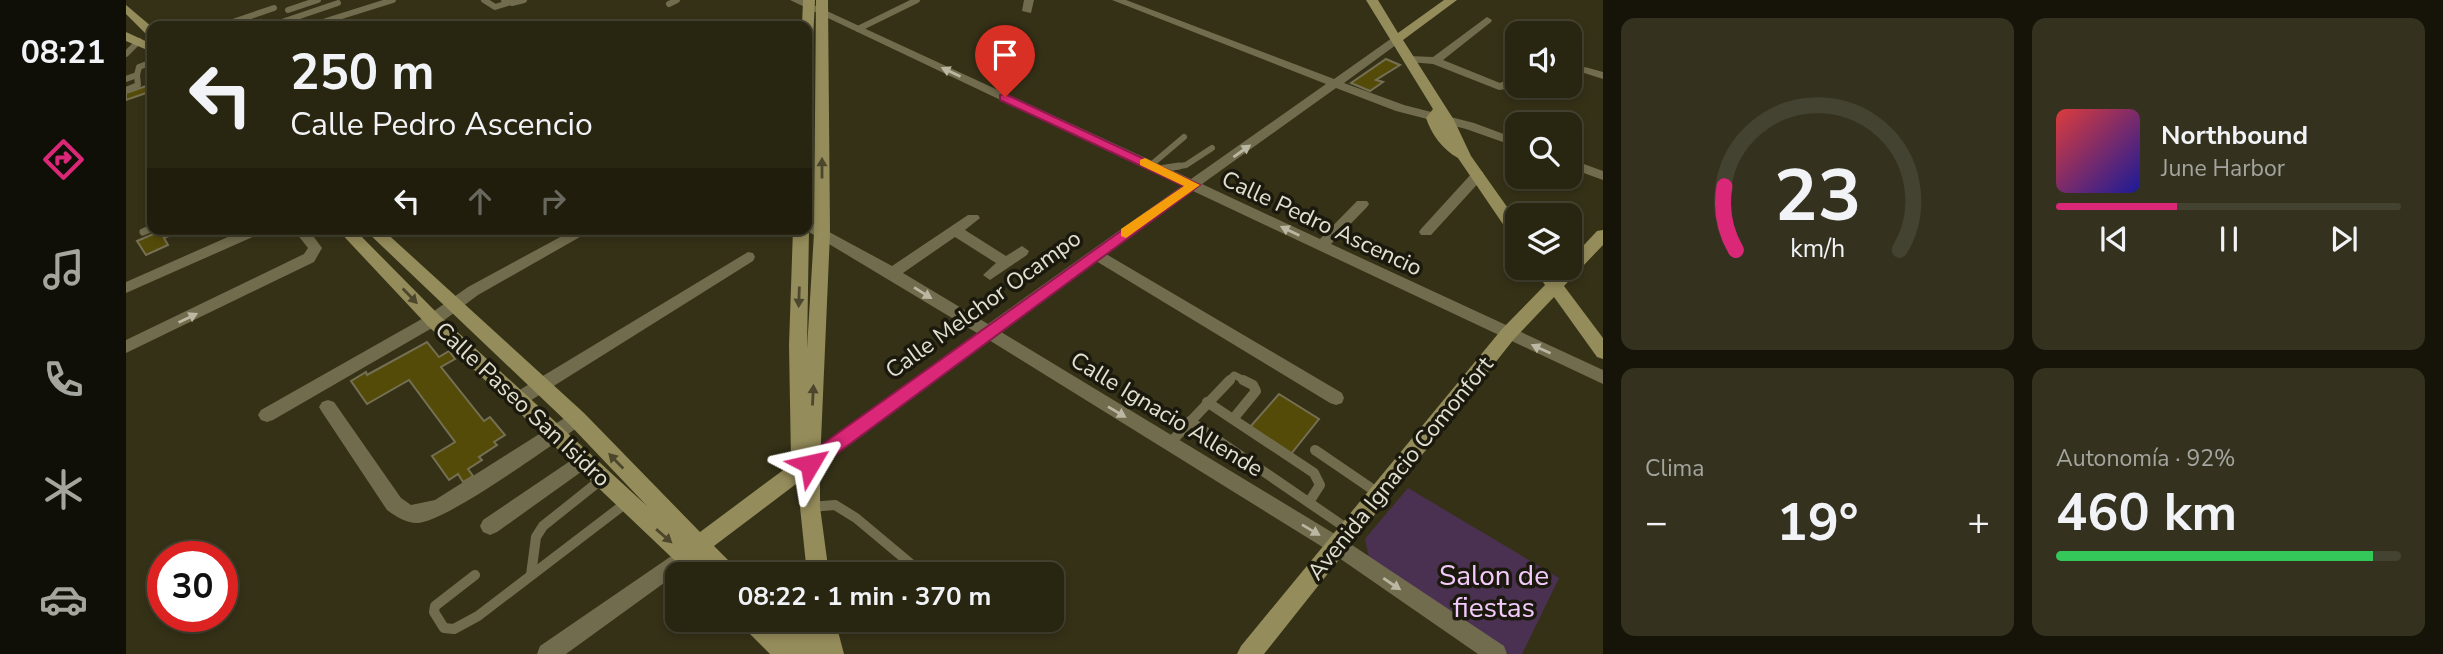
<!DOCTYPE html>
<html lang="es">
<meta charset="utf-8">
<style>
body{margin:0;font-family:"Nunito Sans",sans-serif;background:#34311f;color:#f1f3f6;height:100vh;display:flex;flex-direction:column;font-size:26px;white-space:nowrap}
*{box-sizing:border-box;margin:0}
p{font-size:23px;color:#a5a59f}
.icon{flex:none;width:38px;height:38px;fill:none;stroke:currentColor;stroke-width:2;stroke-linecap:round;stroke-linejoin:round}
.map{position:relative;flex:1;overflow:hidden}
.panel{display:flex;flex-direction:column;gap:18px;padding:18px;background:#161409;width:840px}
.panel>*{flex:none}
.guide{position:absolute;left:21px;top:21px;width:665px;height:214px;border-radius:14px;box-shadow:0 4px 10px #0003,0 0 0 2px #444231;background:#282511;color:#f1f3f6;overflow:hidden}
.buttons{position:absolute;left:1379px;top:21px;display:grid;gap:14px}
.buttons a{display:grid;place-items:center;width:77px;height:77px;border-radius:14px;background:#282511;box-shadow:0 4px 10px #0003,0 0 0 2px #444231;font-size:35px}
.speed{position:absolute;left:21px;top:541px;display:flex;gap:14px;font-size:35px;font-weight:700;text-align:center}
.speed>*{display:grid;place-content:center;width:91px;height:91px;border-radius:50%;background:#282511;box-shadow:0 4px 10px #0003,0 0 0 2px #444231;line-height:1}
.speed .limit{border:10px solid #d22;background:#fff;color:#111}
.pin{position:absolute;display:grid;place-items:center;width:60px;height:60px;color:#fff;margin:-72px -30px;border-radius:50% 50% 50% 0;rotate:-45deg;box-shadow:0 0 7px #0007}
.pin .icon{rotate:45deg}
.me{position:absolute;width:77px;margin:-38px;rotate:54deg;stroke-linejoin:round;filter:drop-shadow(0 0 5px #0008)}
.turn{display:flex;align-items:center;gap:24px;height:147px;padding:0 28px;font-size:32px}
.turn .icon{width:91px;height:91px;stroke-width:2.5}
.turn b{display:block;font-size:49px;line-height:60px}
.lanes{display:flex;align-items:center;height:66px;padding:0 28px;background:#0003;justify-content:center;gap:35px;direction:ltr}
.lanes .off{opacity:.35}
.big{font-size:52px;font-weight:700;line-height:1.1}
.panel .widget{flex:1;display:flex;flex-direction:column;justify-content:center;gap:10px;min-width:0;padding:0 24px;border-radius:14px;background:#34311f}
.panel .dial{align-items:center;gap:0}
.dial svg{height:182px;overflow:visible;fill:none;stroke:#444231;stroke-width:7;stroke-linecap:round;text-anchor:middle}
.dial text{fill:#f1f3f6;stroke:none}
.song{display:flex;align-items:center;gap:21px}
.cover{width:84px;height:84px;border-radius:10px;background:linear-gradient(135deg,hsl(0 70% 55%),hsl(240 70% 35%))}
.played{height:7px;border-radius:4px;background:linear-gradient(90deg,#db2777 35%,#444231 35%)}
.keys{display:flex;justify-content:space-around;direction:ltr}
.heat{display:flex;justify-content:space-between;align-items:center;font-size:38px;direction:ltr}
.charge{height:10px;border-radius:5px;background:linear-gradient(90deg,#34c759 92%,#444231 0)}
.panel .tiles{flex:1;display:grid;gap:18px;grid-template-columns:repeat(2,1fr)}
.trip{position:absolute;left:539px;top:562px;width:399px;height:70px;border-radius:14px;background:#282511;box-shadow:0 4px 10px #0003,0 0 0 2px #444231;font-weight:700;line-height:70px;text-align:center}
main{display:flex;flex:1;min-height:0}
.tab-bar{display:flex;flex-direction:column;width:126px;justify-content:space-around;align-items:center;background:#100f07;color:#a5a59f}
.tab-bar .icon{width:49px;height:49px}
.tab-bar .current{color:#db2777}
.tab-bar b{font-size:32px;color:#f1f3f6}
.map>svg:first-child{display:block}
.green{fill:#4b3151}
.building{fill:#554b09;stroke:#757054;stroke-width:2}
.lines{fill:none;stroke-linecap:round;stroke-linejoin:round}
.lane-far2{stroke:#716c4d;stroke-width:6}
.lane-far1{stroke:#716c4d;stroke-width:7}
.lane{stroke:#716c4d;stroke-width:10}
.street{fill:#716c4d;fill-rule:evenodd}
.secondary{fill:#958c5b;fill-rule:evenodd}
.oneway{fill:#bab7a2}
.oneway2{fill:#4c472c}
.route{fill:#db2777;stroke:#8e194d;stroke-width:2}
.slow{fill:#f59e0b}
.labels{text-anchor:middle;stroke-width:7;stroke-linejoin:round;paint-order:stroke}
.street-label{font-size:23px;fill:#e2e0d0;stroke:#1b190d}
.near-park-label{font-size:28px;fill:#f2cafb;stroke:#1b190d}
</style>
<main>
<nav class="tab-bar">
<b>08:21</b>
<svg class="icon current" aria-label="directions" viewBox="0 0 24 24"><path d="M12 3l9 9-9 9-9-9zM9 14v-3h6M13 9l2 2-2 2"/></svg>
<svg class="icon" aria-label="music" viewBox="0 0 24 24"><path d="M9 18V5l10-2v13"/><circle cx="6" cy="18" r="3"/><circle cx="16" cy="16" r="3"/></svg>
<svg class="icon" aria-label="phone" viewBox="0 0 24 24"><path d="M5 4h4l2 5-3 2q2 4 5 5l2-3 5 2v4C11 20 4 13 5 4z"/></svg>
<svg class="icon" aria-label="climate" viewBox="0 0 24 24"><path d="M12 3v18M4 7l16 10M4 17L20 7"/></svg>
<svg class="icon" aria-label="car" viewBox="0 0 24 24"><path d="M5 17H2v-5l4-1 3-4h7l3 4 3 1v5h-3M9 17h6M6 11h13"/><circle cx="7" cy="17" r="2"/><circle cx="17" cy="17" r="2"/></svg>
</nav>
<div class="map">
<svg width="1477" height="654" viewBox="0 0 1477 654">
<rect width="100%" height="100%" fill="#353117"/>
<path class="green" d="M1282 488 1433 578 1396 654H1383L1243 558 1239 539Z"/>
<g class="building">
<path d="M1260 59 1274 65 1250 80 1257 82 1244 91 1225 83Z"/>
<path d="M26 84V91L0 100V93Z"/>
<path d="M39 229H60L38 238 42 245 20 255 11 241Z"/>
<path d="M301 342 313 357 323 351 329 359 315 367 358 421 364 417 379 435 368 442 371 445 353 457 356 460 342 469 347 476 337 482 332 474 323 480 306 456 329 442 283 380 241 404 225 381 240 372 241 375Z"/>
<path d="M1153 394 1193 419 1165 454 1124 427Z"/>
</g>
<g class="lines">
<g class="lane-far2">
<path d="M358 0 369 7 382 3"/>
<path d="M378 0 386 3 398 0"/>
<path d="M543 4 551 0"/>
<path d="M162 10 192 0"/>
<path d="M134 22 138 26"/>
<path d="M95 26 148 8"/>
<path d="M144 26 212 3"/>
<path d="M184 26 267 0"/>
<path d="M394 26H405"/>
<path d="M732 29 791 0"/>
<path d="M0 54 13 41"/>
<path d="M11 75 13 67 26 62"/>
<path d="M0 79 11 75 12 85 0 90"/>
<path d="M1025 165 1058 137"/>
<path d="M1042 168 1060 165 1086 148"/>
</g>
<g class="lane-far1">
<path d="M1033 169 1053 166"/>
<path d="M17 232 26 228"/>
<path d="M1102 381 1108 375 1120 381"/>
</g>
<g class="lane">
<path d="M1081 402 1188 473 1194 485 1183 502"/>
<path d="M1107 419 1130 391 1127 385 1117 380"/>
<path d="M1064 421 1223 530"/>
<path d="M1043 444 1104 380"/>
<path d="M1189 450 1252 493"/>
<path d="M684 507 709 505 730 518 797 574"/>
<path d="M349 575 309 606 308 612 318 628 328 629 352 616 500 503"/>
<path d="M405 575 410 537 417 526 476 479"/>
</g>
<g class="street">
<path d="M664 0H677L1065 179 1200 84 986 0H1000L1208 79 1266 38H1274V42L1218 83 1278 105 1348 123 1391 139V147L1340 129 1270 111 1210 88 1076 184 1194 239 1231 201H1241L1243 204 1241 207 1205 244 1477 370V384L1067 191 980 254 1216 393 1218 398 1216 403 1210 405 1204 403 970 261 875 332 1217 539 1378 646 1381 654H1352L1203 551 863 340 690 470 684 472 678 470 675 464 678 458 851 333 678 229H681V220L766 266 842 215H852L854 218 839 230 880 256 896 246 903 251 901 255 864 280 857 275 870 263 829 237 777 273 862 324 1056 186Z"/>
<path d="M898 0H908L905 13 896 11Z"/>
<path d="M1361 17 1366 20 1365 22 1317 60 1374 83 1391 75V84L1386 88 1373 90 1307 64 1283 62 1277 59 1283 56 1307 57Z"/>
<path d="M1459 67 1477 72V79L1455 72 1453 70Z"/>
<path d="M1444 159 1477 171V180L1444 168Z"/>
<path d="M1352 171 1357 172V178L1305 235H1295L1293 232 1295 229 1347 172Z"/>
<path d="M120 229H140L138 232 0 293V282Z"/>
<path d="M167 229H182L196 248 188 262 0 353V340L178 254 182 248Z"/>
<path d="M449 229H468L352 295 313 324 147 420 141 422 135 420 132 415 135 410 301 316 342 287Z"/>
<path d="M622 252 627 253 629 257 627 261 399 404 393 406 387 404 385 399 387 394Z"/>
<path d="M202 400 208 402 275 498 285 505 309 500 445 414 451 412 457 414 460 419 457 424C426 444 321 522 291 523 280 523 269 516 261 510L196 412 193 407 196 402Z"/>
<path d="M456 453 462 455 465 461 462 467 371 532 364 535 357 532 354 526 357 520Z"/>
<path d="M560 546 567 548 570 555 567 562 440 654H411L414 646Z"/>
</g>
<g class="secondary">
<path d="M677 0H689L687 39 681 43V26H676Z"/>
<path d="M690 0H702L704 233 694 464V507L703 574H681L674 507V481L588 546 608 566 611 574H563L301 325 211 229H228L313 315 521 506 444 425 238 229H256L458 413 574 532 660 468 665 460 663 345 667 229H681V226L683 229 681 349 688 233Z"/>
<path d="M1240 0H1252L1272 33 1318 0H1331L1277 40 1328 120 1345 156 1391 221V237L1385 236 1332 158C1316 149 1306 135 1300 118L1307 109Z"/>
<path d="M0 5 26 27V37L22 36 0 14Z"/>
<path d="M0 32 26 44V52L0 41Z"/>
<path d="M1477 230V245L1438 286 1477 338V359L1471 357 1428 297 1388 339 1138 654H1111L1115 646 1376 329 1419 285 1408 268H1425L1429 274 1436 268H1444V260L1471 231Z"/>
<path d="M614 620H665L681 634 687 620H709L718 654H644L618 628Z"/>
</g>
</g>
<defs><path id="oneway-solid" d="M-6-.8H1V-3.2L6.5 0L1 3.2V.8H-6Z" transform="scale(1.75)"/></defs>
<g class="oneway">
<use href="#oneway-solid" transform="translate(825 72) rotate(-155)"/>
<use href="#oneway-solid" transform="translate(1116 151) rotate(-35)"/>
<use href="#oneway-solid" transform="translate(1164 231) rotate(-154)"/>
<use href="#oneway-solid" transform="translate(797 293) rotate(32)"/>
<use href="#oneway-solid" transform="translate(62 318) rotate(-26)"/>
<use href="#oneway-solid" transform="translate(1415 349) rotate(-156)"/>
<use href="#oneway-solid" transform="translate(991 412) rotate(31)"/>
<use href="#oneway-solid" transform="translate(1185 530) rotate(31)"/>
<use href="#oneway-solid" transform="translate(1266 584) rotate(34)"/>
</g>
<g class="oneway2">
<use href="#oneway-solid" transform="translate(696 168) rotate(-90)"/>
<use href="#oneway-solid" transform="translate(284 296) rotate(46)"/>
<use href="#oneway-solid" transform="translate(673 297) rotate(92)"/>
<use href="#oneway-solid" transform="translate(687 395) rotate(-87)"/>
<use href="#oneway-solid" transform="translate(490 461) rotate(-134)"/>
<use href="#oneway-solid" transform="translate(538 536) rotate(41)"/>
</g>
<path class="route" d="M879 94 1074 185 690 469 684 471 677 469 675 464 677 458 1058 186 874 100V95Z"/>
<path class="slow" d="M1019 158 1074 185 1000 238 995 236V229L1058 186 1014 165V160Z"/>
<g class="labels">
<g class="street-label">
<text transform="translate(1196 223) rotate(25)" y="8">Calle Pedro Ascencio</text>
<text transform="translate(857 304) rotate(-36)" y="8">Calle Melchor Ocampo</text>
<text transform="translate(397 404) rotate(43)" y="8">Calle Paseo San Isidro</text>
<text transform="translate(1041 414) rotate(31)" y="8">Calle Ignacio Allende</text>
<text transform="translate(1274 468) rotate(-51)" y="8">Avenida Ignacio Comonfort</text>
</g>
<g class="near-park-label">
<text x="1368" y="585">Salon de<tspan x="1368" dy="32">fiestas</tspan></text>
</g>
</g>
</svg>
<div class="buttons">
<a><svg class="icon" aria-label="sound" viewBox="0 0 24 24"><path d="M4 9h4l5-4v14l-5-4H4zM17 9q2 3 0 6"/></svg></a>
<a><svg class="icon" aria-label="search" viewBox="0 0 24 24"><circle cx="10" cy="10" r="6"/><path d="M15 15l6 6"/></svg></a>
<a><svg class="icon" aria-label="layers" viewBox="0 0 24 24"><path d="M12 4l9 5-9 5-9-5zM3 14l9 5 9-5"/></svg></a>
</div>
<div class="speed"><div class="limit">30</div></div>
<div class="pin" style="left:879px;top:97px;background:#d93025"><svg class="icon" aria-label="arrive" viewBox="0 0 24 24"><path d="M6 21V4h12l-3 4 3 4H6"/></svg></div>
<svg class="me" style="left:684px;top:464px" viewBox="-20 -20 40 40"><path d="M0-17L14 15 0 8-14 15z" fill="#db2777" stroke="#fff" stroke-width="4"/></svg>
<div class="trip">08:22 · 1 min · 370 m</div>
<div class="guide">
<div class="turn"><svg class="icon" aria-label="left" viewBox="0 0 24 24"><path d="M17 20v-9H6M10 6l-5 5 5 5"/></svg><div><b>250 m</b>Calle Pedro Ascencio</div></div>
<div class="lanes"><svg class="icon" aria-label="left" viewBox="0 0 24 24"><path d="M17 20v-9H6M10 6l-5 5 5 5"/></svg><svg class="icon off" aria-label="ahead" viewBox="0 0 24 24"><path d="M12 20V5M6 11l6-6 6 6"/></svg><svg class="icon off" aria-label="right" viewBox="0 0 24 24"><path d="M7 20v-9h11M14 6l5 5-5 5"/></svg></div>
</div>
</div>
<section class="panel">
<div class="tiles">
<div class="widget dial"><svg viewBox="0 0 100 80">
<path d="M14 69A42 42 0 1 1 86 69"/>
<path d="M14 69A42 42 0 0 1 9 41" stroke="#db2777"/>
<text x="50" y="56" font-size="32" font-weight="700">23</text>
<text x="50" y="72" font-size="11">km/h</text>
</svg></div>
<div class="widget">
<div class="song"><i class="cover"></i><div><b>Northbound</b><p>June Harbor</p></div></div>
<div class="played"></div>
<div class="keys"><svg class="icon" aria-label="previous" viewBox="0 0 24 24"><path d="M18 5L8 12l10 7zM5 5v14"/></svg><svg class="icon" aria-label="pause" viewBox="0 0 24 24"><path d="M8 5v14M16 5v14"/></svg><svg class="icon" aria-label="next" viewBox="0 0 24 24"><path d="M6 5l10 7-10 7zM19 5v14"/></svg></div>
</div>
<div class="widget"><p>Clima</p>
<div class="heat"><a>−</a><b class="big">19°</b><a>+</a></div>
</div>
<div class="widget"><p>Autonomía · 92%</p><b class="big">460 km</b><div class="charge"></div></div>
</div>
</section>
</main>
